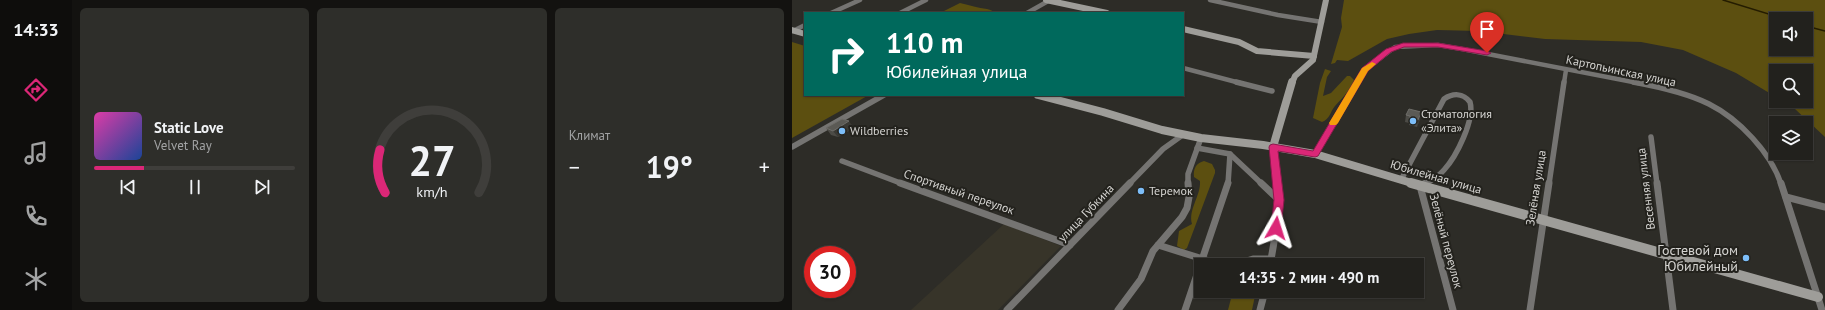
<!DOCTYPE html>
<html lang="ru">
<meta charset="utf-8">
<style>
body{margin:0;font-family:"PT Sans",sans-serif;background:#2e2e2a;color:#f1f3f6;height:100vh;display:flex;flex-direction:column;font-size:15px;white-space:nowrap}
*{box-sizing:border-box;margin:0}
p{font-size:13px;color:#a2a3a4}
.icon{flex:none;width:22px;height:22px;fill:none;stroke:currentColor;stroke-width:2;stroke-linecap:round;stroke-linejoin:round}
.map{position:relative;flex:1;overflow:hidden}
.details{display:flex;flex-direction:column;gap:8px;padding:8px;background:#131210;width:720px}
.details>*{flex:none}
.guide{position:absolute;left:12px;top:12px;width:380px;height:84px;border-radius:0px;box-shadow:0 1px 3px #0004,0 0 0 1px #3f3e3b;background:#00695c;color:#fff;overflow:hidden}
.tools{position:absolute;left:977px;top:12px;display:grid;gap:8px}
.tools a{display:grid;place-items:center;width:44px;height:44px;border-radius:0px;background:#22211d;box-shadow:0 1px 3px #0004,0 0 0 1px #3f3e3b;font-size:20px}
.speed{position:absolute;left:12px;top:246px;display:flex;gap:8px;font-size:20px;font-weight:700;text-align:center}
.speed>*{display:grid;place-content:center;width:52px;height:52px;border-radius:50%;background:#22211d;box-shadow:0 1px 3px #0004,0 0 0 1px #3f3e3b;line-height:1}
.speed .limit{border:6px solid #d22;background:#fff;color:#111}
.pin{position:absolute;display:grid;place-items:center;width:34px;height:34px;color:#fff;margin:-41px -17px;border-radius:50% 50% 50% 0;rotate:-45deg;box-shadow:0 0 4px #0007}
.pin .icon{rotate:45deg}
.me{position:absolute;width:44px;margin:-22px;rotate:6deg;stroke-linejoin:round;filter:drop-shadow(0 0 3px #0008)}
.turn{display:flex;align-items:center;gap:14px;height:84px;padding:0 16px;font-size:18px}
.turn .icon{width:52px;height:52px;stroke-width:2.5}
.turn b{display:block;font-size:28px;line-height:34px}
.big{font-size:30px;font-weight:800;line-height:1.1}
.details .widget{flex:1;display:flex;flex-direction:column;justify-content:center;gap:6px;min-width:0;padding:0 14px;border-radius:6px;background:#2e2e2a}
.details .dial{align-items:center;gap:0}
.dial svg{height:104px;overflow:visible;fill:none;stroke:#3f3e3b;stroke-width:7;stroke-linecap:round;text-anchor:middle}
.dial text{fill:#f1f3f6;stroke:none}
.song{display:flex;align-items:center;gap:12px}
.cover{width:48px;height:48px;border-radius:6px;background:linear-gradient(135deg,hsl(320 70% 55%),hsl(220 70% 35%))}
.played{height:4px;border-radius:2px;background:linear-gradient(90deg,#db2777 25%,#3f3e3b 25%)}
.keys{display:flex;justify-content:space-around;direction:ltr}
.heat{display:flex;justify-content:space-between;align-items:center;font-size:22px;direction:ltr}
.details .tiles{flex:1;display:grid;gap:8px;grid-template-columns:repeat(3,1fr)}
.trip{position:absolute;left:402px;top:258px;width:230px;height:40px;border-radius:0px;background:#22211d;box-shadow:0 1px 3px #0004,0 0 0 1px #3f3e3b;font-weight:800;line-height:40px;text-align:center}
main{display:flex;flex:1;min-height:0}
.dock{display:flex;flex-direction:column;width:72px;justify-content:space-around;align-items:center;background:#0e0d0c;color:#a2a3a4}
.dock .icon{width:28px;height:28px}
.dock .current{color:#db2777}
.dock b{font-size:18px;color:#f1f3f6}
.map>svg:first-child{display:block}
.built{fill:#373429}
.green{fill:#5c4f10;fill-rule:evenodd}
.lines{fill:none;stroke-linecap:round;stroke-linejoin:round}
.stream{stroke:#241c00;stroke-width:1.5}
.street-far2{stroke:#757472;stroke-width:4.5}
.street-far1{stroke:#757472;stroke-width:5.5}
.street{stroke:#757472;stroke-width:7}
.secondary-far2{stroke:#9e9d99;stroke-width:6}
.secondary-far1{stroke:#9e9d99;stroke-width:8}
.secondary{stroke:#9e9d99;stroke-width:10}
.wall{fill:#4c4b46}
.shaded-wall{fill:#3a3934}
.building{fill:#5b5a55;stroke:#6e6d69}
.route{fill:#db2777;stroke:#8e194d}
.slow{fill:#f59e0b}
.poi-dot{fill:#7dbef9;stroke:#23221d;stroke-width:1.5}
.labels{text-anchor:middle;stroke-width:4;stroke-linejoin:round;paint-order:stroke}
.street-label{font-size:12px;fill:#d5d4d1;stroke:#23221d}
.poi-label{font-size:12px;fill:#d5d4d1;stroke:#23221d;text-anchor:start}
.near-poi-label{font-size:14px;fill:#d5d4d1;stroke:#23221d;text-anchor:end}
</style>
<main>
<nav class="dock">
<b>14:33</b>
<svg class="icon current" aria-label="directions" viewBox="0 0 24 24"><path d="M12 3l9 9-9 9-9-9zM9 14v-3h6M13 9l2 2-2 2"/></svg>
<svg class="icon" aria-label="music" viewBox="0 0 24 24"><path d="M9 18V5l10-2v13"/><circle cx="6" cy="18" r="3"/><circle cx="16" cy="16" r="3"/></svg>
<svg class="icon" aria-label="phone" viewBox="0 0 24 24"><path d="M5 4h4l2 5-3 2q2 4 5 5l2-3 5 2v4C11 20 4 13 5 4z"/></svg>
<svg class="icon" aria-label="climate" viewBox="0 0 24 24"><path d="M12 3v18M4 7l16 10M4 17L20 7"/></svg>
</nav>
<section class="details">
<div class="tiles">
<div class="widget">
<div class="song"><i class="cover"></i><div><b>Static Love</b><p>Velvet Ray</p></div></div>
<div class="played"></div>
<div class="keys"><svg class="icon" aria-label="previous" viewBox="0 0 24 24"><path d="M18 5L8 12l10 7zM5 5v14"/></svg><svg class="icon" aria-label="pause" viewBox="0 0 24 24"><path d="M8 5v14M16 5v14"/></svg><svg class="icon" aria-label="next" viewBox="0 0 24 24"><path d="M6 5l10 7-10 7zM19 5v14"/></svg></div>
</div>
<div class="widget dial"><svg viewBox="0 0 100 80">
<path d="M14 69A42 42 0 1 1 86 69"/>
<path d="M14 69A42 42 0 0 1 10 36" stroke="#db2777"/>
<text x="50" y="56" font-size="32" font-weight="700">27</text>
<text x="50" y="72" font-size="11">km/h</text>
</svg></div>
<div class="widget"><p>Климат</p>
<div class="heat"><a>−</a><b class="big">19°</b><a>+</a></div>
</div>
</div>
</section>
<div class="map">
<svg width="1033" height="310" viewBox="0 0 1033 310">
<rect width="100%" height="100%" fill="#2d2c27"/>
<path class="built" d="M212 224 269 246 206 310H119Z"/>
<g class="green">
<path d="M552 0H1033V137L1003 109 991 101H1014V71H984V97L944 73 891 50 849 42 753 39 687 31 645 30 617 34 595 39 556 61 545 60 543 63 539 64 550 27 549 18ZM984 19H1014V49H984Z"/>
<path d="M168 3C178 5 186 8 195 9 200 10 203 13 208 13H148Z"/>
<path d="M0 42 13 46V95H77L0 138Z"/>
<path d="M533 69 539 71 535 77 531 96 539 93 555 76H558L562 80C558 91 551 97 543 106 538 112 538 119 530 122L521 118 528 83Z"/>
<path d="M412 161 420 164 423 170V173L395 248 392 250 385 246 387 231 400 224C396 209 409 196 408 181L402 177C401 169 404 163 412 161Z"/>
<path d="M441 291H464L460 310H436Z"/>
</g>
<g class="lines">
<g class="stream">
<path d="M931 0 993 19"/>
<path d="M1014 26 1033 31"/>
</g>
<g class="street-far2">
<path d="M418 0 486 15 530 22"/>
<path d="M39 13 68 0"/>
<path d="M108 13 134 0"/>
<path d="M235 13 258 0"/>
<path d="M1 31 13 25"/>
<path d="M391 68 448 83"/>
<path d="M565 83 573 70 603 47 646 45 670 49 846 83"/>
<path d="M772 83 774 70"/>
</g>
<g class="street-far1">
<path d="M444 82 480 91"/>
<path d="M841 82C863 86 897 94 917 104 947 119 979 153 989 184"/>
<path d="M859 137 865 184"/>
<path d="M0 147 92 95"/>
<path d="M481 147 485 184"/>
<path d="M405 148 438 154 470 184"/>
<path d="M523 154 566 82"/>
<path d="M50 161 111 184"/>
<path d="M609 180 652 99C661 93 671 93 678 102 683 120 664 157 652 170 646 177 639 181 632 184"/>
<path d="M337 184 371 149 392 134"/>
<path d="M396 184V174L409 138"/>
<path d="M436 184 438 154"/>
<path d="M757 184 772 82"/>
</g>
<g class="street">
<path d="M108 183 278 245"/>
<path d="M469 183 487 200"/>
<path d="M634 183 628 186 661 310"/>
<path d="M865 183 881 310"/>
<path d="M989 183 1030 310"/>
<path d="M994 197 1033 207"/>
<path d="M366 245 430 265"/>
<path d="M442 265 461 259H479"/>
<path d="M478 265C483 238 488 211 485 183"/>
<path d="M215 310 338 183"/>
<path d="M326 310 349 279 361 251 390 217 395 208 397 197 396 183"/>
<path d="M393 310 436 183"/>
<path d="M468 310 473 291"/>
<path d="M738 310 757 183"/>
</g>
<g class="secondary-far2">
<path d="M254 0 315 13"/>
<path d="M391 29 447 42 465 51 522 56"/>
<path d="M0 30 13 34"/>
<path d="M500 83 503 76 521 60 534 0"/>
</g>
<g class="secondary-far1">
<path d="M246 95 311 112 370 130 409 138 471 145 523 154 623 184"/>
<path d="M481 147 500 82"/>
</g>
<path class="secondary" d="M619 183 1026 297"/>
</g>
<g class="wall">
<path d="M629 112 628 119 625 127 617 125V123L613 122 614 115Z"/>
<path d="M34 128H62L46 137 39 135Z"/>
</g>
<g class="shaded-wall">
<path d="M629 112 628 119 625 127 626 120Z"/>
<path d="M57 121 62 128 46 137 41 131Z"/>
</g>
<g class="building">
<path d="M617 109 629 112 626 120 618 118V116L614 115Z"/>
<path d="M50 119 57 121 41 131 34 128Z"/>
</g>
<path class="route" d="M611 43H646L695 51 699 53 695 55 646 47H612L599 52 576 71 526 156 523 157 486 151 492 200 489 228 488 231H480L479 228 482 200 477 147 478 145 481 144 521 151 570 68 594 49Z"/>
<path class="slow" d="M580 62 584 64 576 71 546 123 544 125H538L537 123 570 68Z"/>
<g class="poi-dot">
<circle cx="621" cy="121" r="4"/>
<circle cx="50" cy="131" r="4"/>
<circle cx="349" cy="191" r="4"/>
<circle cx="954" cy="258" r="4"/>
</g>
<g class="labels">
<g class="street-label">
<text transform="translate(829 71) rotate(12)" y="4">Картопьинская улица</text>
<text transform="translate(644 177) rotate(16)" y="4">Юбилейная улица</text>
<text transform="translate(744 188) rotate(-81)" y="4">Зелёная улица</text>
<text transform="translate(854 189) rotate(-97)" y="4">Весенняя улица</text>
<text transform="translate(167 192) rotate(19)" y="4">Спортивный переулок</text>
<text transform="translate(294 213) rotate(-46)" y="4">улица Губкина</text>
<text transform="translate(654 241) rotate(75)" y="4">Зелёный переулок</text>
</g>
<g class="poi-label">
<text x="629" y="118">Стоматология<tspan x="629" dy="14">«Элита»</tspan></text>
<text x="58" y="135">Wildberries</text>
<text x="357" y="195">Теремок</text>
</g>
<g class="near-poi-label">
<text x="946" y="255">Гостевой дом<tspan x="946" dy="16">Юбилейный</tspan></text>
</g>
</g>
</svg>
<div class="tools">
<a><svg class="icon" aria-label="sound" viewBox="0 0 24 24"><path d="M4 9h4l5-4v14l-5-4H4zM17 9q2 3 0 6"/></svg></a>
<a><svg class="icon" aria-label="search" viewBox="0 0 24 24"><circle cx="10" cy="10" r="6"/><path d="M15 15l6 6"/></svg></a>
<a><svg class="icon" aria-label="layers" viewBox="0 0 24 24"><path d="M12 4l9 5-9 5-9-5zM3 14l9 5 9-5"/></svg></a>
</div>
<div class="speed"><div class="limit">30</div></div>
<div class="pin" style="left:695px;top:53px;background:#d93025"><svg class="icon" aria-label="arrive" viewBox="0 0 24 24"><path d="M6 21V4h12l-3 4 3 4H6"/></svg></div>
<svg class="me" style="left:484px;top:228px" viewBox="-20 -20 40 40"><path d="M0-17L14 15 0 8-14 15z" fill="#db2777" stroke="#fff" stroke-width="4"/></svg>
<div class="trip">14:35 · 2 мин · 490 m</div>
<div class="guide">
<div class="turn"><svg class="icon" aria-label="right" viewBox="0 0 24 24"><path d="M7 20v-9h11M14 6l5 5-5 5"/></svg><div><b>110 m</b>Юбилейная улица</div></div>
</div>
</div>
</main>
